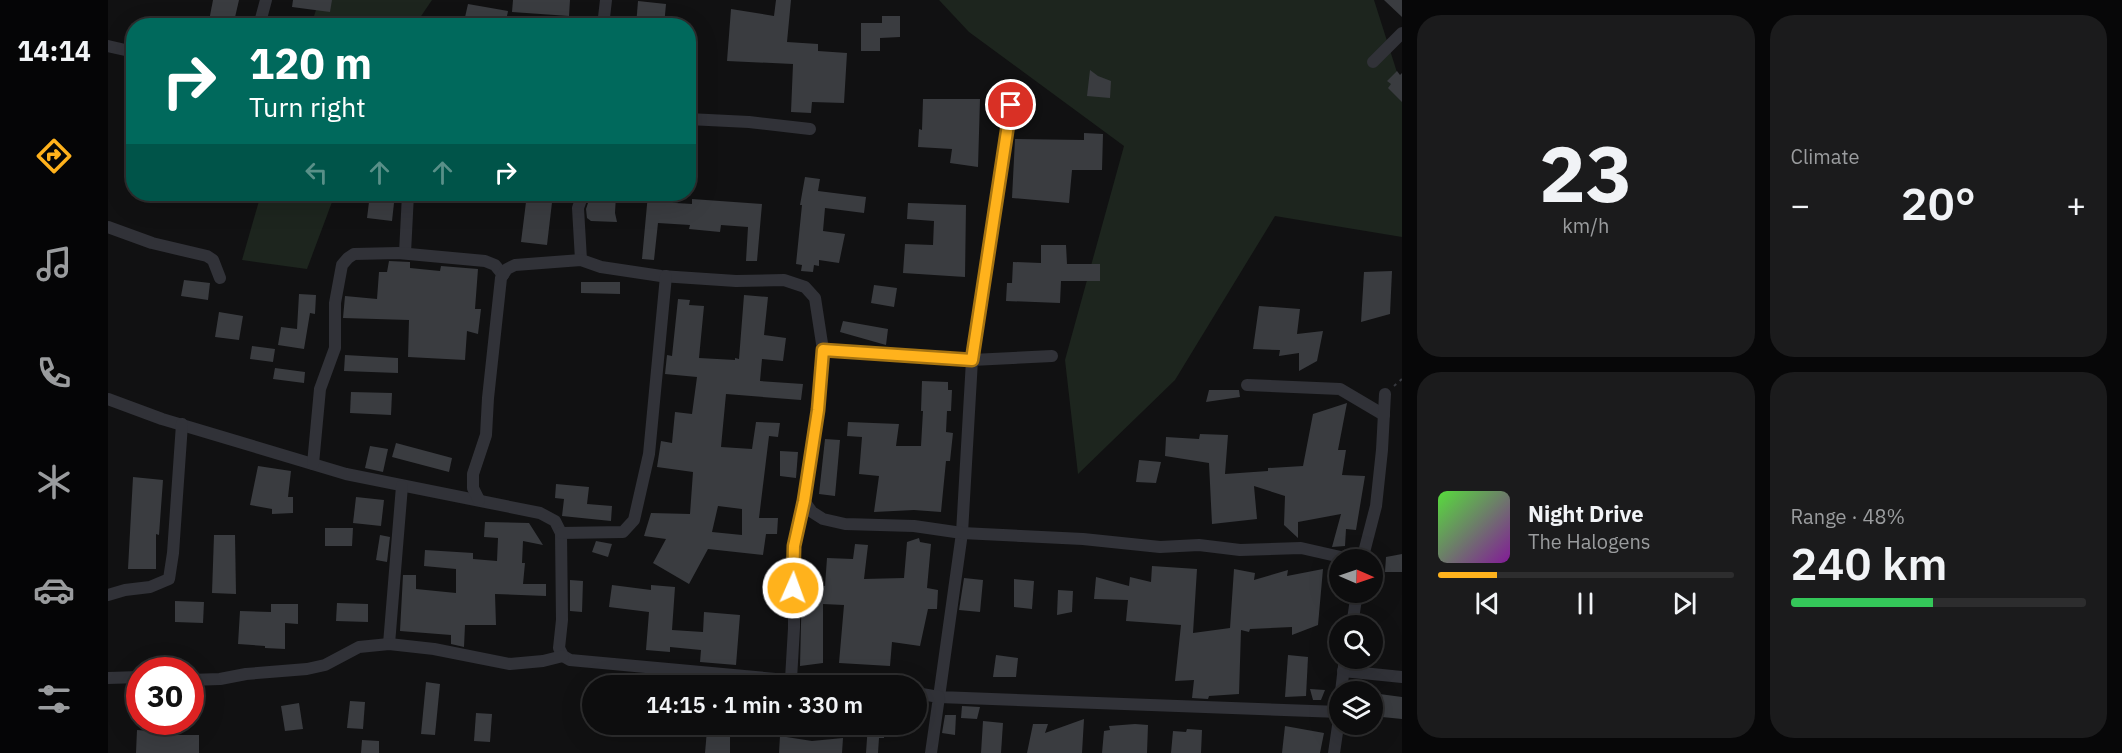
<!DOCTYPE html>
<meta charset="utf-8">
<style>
body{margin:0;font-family:"IBM Plex Sans",sans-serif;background:#1b1b1c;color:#f1f3f6;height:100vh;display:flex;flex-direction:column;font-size:22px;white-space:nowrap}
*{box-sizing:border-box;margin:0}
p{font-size:20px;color:#9a9c9e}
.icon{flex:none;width:33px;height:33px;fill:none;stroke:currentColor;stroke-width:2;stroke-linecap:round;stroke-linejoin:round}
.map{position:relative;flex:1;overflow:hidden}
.side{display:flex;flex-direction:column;gap:15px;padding:15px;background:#070708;width:720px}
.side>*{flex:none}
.hud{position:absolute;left:18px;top:18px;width:570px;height:183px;border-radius:24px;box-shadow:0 6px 24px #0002,0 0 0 2px #2d2d2e;background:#00695c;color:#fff;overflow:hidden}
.needle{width:39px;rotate:92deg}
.tools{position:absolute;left:1221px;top:549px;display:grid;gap:12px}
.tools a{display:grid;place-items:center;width:54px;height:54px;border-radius:50%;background:#0d0d0e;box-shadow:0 6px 24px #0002,0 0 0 2px #2d2d2e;font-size:30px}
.speed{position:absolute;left:18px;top:657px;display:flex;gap:12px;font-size:30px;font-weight:700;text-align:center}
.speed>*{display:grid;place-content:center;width:78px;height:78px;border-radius:50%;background:#0d0d0e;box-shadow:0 6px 24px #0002,0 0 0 2px #2d2d2e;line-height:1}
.speed .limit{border:9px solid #d22;background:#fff;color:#111}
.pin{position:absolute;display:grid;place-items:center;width:51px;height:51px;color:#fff;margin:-26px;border:3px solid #fff;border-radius:50%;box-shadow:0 2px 6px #0007}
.me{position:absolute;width:66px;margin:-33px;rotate:2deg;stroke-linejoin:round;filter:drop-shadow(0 0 4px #0008)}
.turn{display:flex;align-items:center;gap:21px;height:126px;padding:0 24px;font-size:27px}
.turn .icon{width:78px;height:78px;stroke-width:2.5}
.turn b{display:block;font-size:42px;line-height:51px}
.lanes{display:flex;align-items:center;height:57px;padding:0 24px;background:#0003;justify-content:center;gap:30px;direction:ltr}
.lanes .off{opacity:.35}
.big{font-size:45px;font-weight:600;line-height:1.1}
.side .card{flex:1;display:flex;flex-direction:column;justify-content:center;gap:9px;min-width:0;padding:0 21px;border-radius:24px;background:#1b1b1c}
.side .dial{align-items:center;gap:0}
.dial b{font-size:78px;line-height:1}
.song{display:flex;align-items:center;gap:18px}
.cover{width:72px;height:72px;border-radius:9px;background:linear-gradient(135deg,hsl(110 70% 55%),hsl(290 70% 35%))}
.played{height:6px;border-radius:3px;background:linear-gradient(90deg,#ffb21c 20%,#2d2d2e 20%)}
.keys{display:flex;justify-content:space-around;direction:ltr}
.heat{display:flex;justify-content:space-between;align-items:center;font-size:33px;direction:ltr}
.charge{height:9px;border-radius:4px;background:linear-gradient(90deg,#34c759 48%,#2d2d2e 0)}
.side .tiles{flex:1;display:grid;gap:15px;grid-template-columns:repeat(2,1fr)}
.trip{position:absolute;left:474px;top:675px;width:345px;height:60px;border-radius:30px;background:#0d0d0e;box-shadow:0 6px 24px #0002,0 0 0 2px #2d2d2e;font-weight:600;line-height:60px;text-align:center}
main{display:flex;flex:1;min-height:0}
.tabs{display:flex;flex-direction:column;width:108px;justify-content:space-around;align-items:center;background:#050506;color:#9a9c9e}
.tabs .icon{width:42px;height:42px}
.tabs .on{color:#ffb21c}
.tabs b{font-size:27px;color:#f1f3f6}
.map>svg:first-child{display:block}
.green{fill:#1d251e}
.building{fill:#3a3c40;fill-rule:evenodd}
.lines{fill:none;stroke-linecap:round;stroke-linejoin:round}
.path{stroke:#37393f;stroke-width:2;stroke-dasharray:3 4.5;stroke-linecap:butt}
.street{stroke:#313238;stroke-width:12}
.route-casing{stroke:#a67412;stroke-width:15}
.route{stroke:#ffb21c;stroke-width:10}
</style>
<main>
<nav class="tabs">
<b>14:14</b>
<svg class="icon on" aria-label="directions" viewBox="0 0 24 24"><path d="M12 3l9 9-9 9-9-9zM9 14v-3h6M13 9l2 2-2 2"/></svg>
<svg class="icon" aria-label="music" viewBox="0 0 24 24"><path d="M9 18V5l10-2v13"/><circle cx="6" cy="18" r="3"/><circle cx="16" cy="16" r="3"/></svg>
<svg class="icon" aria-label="phone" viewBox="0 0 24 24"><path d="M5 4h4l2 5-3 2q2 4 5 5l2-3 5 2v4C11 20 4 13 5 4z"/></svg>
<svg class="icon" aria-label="climate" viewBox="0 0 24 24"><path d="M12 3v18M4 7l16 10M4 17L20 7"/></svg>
<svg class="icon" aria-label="car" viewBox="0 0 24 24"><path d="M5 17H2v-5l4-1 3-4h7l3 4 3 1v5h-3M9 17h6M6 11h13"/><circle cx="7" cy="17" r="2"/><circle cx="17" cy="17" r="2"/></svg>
<svg class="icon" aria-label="filters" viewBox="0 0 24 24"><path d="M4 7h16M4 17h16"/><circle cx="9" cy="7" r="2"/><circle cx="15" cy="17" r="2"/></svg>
</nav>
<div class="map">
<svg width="1294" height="753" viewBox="0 0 1294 753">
<rect width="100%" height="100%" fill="#111112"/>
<g class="green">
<path d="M211 0H324L307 25 203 26Z"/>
<path d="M831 0H1266L1294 88V237L1167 216 1067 380 970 474 957 360 1016 146 861 32Z"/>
<path d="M153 194H227L199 269 134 260Z"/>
</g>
<g class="building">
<path d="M105 0H131L125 26H100Z"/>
<path d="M185 0H224L222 12 184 7Z"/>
<path d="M405 0H462L461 16 404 12Z"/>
<path d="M668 0H683L679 42 710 44V51L739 53 736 103 704 102 703 113 683 112 685 64 619 61 623 9 666 16Z"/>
<path d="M1276 0H1294V17Z"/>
<path d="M530 1 558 4 556 26H528Z"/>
<path d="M360 4 400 11 397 26H355Z"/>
<path d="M774 16H792V37L772 38V51H753V23H774Z"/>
<path d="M982 70 990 76 1003 81 1002 98 979 96Z"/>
<path d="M1289 71 1292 75 1294 73V102L1280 88 1283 84 1279 81Z"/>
<path d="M815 99H872L870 167 842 163 844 149 810 147 811 129 814 130Z"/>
<path d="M976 133 995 134 994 170H964L961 203 904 198 907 139 976 140Z"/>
<path d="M697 177 712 179 710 191 758 197 756 213 717 208 715 231 737 234 731 263 711 260V266L706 265 705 272 693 271 694 265 688 264 694 205H692Z"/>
<path d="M262 194H287L284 221 259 218Z"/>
<path d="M419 194H445L439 245 413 242Z"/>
<path d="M483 194 508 195 507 213 509 222 483 221 479 218 478 209Z"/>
<path d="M540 194 553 195 552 202 584 204V199L654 204 649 261H638L640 227 613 225 612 232 581 229 582 225 550 223 546 260 534 259Z"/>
<path d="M800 203 858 205 857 277 795 273 797 244 825 245 826 221 799 219Z"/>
<path d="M933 245H958L959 264H992V281H953L952 303 898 301 899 283H904L905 262 933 263Z"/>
<path d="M281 261 302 262V268L332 271 333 266 370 269 367 309H373L370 334 359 331 357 360 300 357 301 320 235 318 237 296 269 299 271 272H279Z"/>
<path d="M1284 271 1282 314 1253 322 1256 272Z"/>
<path d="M76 280 102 283 100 300 73 296Z"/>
<path d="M473 282H512V294L473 293Z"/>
<path d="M766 285 789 288 786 307 763 303Z"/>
<path d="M191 294 208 295 207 314 202 313 196 349 170 345 173 327 189 329Z"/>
<path d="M636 295 660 297 656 335 678 338 675 361 654 359 652 381 695 384 693 400 618 394 613 447 644 449 648 422 672 423 670 437 661 436 651 518H670L669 534H658L655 555 600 549 581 584 545 563 558 539 536 536 543 513 582 514 585 472 549 467 553 441 564 443 567 412 584 414 589 377 557 374 559 355 564 356 570 299 582 300 581 305 596 306 591 358 627 360V358L631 359ZM610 506 634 509V535L604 532Z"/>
<path d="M1151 306 1192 309 1189 334 1215 331 1209 361 1191 371V353L1171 356 1172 350 1145 349Z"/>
<path d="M111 312 135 316 131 340 107 337Z"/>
<path d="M735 321 780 329 778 345 732 332Z"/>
<path d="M144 346 167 349 165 362 142 359Z"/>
<path d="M237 355 290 358V373L236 371Z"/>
<path d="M167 368 197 372 196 383 165 379Z"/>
<path d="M814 381 840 382V390H844L843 411H839L838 432 845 433 842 461H838L833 512 806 510 766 512 771 476 751 474 754 437 739 436 740 422 791 424 788 446H813L815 411H813Z"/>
<path d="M1101 390H1131L1132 397 1098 402Z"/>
<path d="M243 392 284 393 283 415 242 413Z"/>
<path d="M1239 403 1230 450H1238L1234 475 1257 476 1248 530 1238 529 1237 546 1224 547 1233 514 1190 522V538L1176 525 1177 496 1146 486 1149 519 1104 524 1101 463 1057 456 1058 437 1091 439 1092 434 1120 435 1117 474 1160 471V468L1195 466 1205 414Z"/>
<path d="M717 439 732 440 727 496 711 494Z"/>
<path d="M288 443 344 458 341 472 284 457Z"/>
<path d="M262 446 280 449 275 472 257 468Z"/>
<path d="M672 451 690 452 688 478 672 476Z"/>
<path d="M1031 460 1053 462 1048 483 1028 482Z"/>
<path d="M150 466 183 471 180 497H185V513L164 514V509L142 505Z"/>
<path d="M25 477 55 480 51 535 48 534V569H20Z"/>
<path d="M448 484 481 487 479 504 504 506 503 521 454 516 456 499 447 498Z"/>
<path d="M248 497 276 500 273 526 245 523Z"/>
<path d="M377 522 421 523 435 545 415 541 414 563H417L415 584H438V596L387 594 388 625H357L356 647 343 644V635L292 631 295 575H308V589L348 593V569L316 566 317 550 365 553V559L389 561 390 538 376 537Z"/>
<path d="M217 528H245L244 546H217Z"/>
<path d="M106 535H127L128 594 104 593Z"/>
<path d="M272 535 282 537 279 562 268 560Z"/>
<path d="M811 538 812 542 823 544 819 588 830 590 829 609H820L812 646 784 642 782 666 731 663 736 605 715 604V663L692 666 694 583 717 586 719 558 745 559 747 544 760 545 756 579 796 578 799 542Z"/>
<path d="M488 541 504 544 500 557 484 552Z"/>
<path d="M1294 554V572H1277L1278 557Z"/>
<path d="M1044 566 1089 569 1085 633 1122 628 1126 569 1147 573 1146 580 1180 570 1179 576 1215 569 1210 625 1184 635V627L1142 629 1141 632 1133 630 1131 694 1101 696 1100 699 1084 698 1086 680 1067 681 1073 625 1018 621 1020 600 986 599 988 577 1021 586 1022 577 1043 582Z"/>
<path d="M856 578 875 580 872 612 851 610Z"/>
<path d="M906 579 926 581 924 609 906 607Z"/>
<path d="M462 580 475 581 474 612 462 611Z"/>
<path d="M504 585 543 590V585L567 587 564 630 595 632 596 612 632 615 628 665 592 662 593 650 562 647V652L538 650 541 612 501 607Z"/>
<path d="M950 590 965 591 964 612 949 615Z"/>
<path d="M67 601 96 602 95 623 67 622Z"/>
<path d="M229 603 260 604V622L228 621Z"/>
<path d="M163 604H190V624L177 623V649L157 648V646L130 644 132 611 163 612Z"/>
<path d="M888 655 910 658 908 677H885Z"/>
<path d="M1180 655 1200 657 1198 696 1177 697Z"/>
<path d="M318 682 332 684 327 735 313 734Z"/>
<path d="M1202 689 1217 690 1213 700H1205Z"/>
<path d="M1264 693 1294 697V719L1264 716Z"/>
<path d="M242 701 257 702 255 729 239 728Z"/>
<path d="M191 703 195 729 177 731 173 706Z"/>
<path d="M854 706 872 707 869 719 853 718Z"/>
<path d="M368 713 384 714 382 742 366 741Z"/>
<path d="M837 715H848L847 735 834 733Z"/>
<path d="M976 719 974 753H919L925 724H940L937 733Z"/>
<path d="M875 721 895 723 893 753H873Z"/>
<path d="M760 724H777L776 738H771L770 753H758Z"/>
<path d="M1027 724 1040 725 1039 753H994L996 731 1002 730 1001 726Z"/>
<path d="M1177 726 1216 733 1212 753H1174Z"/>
<path d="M1079 729 1094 730 1093 753H1063L1065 731 1078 732Z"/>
<path d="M29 730 54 732V735H91V753H28Z"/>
<path d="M599 730 622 731V753H597Z"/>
<path d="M672 736 704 741 735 738 734 753H671Z"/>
<path d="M254 740 271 741V753H253Z"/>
</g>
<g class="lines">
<path class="path" d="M1286 386 1294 379"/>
<g class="street">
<path d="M151 26 158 0"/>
<path d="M495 26 498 0"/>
<path d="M0 46 26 52"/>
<path d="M1265 62 1294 33"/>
<path d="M903 105 864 360 854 533 831 697 1232 712"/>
<path d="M580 119 641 122 702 129"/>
<path d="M0 227 44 243 99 256 105 260 112 278"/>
<path d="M297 253 300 194"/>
<path d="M473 260 470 208 475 194"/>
<path d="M715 350 864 360 944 356"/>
<path d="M1139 385 1232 389 1276 415"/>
<path d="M0 399 54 419 238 474 432 513 447 521 453 533 454 620 451 648 455 656 462 660 744 686"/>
<path d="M205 464 212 389 227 348V303L234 265 240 258 246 254 290 253 377 261 387 265 395 275"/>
<path d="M371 500 365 488V474L378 435 380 398 393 278 399 269 407 265 473 260 493 267 553 276 628 281 676 280 697 287 707 298 715 350 710 410 696 501 686 546V628L683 679"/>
<path d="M696 501 704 512 715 519 737 524 806 526 854 533 975 539 1052 547 1091 545 1132 550 1193 548 1246 560"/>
<path d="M453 533 515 532 526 520 541 454 558 276"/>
<path d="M1254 560 1268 506 1274 450 1277 394"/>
<path d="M0 595 17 590 42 587 61 579 65 553 74 424"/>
<path d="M1244 626 1249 592"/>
<path d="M281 644 294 486"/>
<path d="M1235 671 1294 677"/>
<path d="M0 678 32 677"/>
<path d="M82 680 112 679 138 674 199 669 217 665 251 647 281 644 326 649 402 664 435 661 455 656"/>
<path d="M1233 692 1237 658"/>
<path d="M808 693 831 697 823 753"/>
<path d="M1226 753 1232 712"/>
</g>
</g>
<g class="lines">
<defs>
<path id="route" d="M685 588 686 546 696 501 710 410 715 350 864 360 903 105"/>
</defs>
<use href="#route" class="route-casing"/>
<use href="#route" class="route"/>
</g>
</svg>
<div class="tools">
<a><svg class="needle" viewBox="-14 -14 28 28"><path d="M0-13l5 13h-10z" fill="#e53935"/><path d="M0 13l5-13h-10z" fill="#9a9c9e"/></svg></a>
<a><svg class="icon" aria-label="search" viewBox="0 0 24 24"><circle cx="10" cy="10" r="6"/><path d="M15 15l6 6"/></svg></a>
<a><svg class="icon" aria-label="layers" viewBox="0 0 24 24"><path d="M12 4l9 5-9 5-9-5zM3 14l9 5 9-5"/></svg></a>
</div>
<div class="speed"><div class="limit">30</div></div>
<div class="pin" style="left:903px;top:105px;background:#d93025"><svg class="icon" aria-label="arrive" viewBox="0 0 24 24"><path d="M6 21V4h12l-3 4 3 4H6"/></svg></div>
<svg class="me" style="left:685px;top:588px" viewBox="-20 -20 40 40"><circle r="17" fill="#ffb21c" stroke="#fff" stroke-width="3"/><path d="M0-11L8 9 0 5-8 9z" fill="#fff"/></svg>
<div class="trip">14:15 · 1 min · 330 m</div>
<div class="hud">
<div class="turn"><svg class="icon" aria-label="right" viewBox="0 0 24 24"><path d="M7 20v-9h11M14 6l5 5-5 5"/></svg><div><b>120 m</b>Turn right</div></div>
<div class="lanes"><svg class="icon off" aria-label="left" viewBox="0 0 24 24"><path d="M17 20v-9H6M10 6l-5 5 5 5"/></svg><svg class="icon off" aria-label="ahead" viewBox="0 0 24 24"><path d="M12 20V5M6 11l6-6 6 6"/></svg><svg class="icon off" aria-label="ahead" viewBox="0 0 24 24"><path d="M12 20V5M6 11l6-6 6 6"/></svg><svg class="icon" aria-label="right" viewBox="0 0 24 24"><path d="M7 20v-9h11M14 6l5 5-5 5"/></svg></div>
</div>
</div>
<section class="side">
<div class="tiles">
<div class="card dial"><b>23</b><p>km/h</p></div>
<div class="card"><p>Climate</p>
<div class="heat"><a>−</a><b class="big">20°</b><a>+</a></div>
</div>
<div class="card">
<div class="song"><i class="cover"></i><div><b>Night Drive</b><p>The Halogens</p></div></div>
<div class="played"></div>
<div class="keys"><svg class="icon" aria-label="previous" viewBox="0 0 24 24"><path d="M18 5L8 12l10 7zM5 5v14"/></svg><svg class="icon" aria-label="pause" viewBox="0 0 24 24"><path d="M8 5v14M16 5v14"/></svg><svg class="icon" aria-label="next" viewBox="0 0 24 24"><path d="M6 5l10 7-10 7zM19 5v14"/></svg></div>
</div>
<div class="card"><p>Range · 48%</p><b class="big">240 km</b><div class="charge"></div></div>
</div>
</section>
</main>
